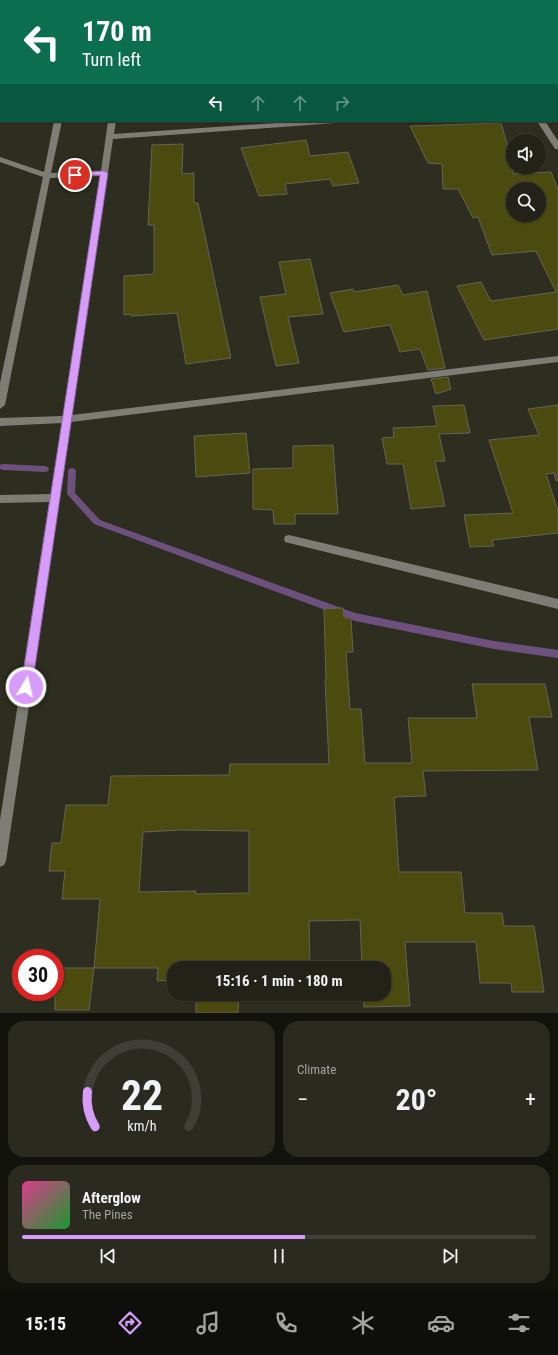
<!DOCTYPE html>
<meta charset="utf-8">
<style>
body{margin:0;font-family:"Roboto Condensed",sans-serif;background:#2a2a21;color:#f1f3f6;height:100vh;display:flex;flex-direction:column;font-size:15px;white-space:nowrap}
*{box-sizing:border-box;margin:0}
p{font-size:13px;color:#a2a4a2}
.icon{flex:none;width:22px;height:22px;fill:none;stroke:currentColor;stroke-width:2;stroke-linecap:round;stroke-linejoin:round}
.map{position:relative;height:1013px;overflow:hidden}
.details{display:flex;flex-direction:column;gap:8px;padding:8px;background:#13130d;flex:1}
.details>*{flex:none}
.guide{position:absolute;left:0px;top:0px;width:558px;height:122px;box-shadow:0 1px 3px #0004,0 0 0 1px #3f3f37;background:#0b6e4f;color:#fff;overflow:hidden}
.controls{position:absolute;left:506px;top:134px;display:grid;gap:8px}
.controls a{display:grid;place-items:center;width:40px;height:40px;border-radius:50%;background:#222218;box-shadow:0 1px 3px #0004,0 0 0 1px #3f3f37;font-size:20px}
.speed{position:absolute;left:12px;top:949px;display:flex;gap:8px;font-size:20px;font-weight:700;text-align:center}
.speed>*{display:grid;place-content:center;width:52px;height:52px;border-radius:50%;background:#222218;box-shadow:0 1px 3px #0004,0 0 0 1px #3f3f37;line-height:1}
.speed .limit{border:6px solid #d22;background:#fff;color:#111}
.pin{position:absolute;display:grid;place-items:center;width:34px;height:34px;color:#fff;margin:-17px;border:2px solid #fff;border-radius:50%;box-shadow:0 1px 4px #0007}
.me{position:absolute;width:44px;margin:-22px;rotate:9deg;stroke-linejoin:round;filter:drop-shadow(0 0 3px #0008)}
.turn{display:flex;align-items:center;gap:14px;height:84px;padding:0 16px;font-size:18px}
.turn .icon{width:52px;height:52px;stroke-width:2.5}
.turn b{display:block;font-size:28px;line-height:34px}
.lanes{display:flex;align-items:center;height:38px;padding:0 16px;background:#0003;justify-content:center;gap:20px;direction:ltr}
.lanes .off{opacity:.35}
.big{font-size:30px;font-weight:700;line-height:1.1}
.details .card{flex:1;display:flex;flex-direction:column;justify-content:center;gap:6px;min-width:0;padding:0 14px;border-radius:16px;background:#2a2a21}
.details .dial{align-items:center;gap:0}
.dial svg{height:104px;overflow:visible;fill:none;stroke:#3f3f37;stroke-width:7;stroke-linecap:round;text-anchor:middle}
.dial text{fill:#f1f3f6;stroke:none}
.song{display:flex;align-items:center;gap:12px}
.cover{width:48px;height:48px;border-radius:6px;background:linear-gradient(135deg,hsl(330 70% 55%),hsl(130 70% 35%))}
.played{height:4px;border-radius:2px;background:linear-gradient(90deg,#d79bf9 55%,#3f3f37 55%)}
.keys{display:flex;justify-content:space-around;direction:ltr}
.heat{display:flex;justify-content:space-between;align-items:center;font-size:22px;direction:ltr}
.details .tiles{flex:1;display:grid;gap:8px;grid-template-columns:1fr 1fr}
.card:last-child{grid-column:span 2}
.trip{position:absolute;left:167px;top:961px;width:224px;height:40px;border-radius:16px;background:#222218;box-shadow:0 1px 3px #0004,0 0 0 1px #3f3f37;font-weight:700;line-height:40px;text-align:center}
.tab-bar{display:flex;height:64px;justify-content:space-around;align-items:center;background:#0e0e0a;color:#a2a4a2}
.tab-bar .icon{width:28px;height:28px}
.tab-bar .current{color:#d79bf9}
.tab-bar b{font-size:18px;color:#f1f3f6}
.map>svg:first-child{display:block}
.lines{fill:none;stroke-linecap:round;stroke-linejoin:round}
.stream{fill:#6d507d;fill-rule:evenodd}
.building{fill:#4b4b10;stroke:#646455;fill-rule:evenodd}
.minor{fill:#7d7d76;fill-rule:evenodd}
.route{fill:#d79bf9;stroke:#8c65a2}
</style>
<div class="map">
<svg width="558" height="1013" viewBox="0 0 558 1013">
<rect width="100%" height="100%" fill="#2d2e20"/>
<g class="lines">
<g class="stream">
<path d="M3 464 45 466 48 467 49 469 48 471 45 472 3 470 0 469V465Z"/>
<path d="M72 468 75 469 76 471 75 493 100 520 355 613 494 641 558 650V658L494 649 355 621 94 524 67 494 68 471 69 469Z"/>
</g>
</g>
<g class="building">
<path d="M501 123 509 151 513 150V174L551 172 558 190V329L484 340 457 286 481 282 491 301 556 292 536 251 492 255 478 217 473 218 458 189H443L442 164 428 163 410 126ZM513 189H539V215H513Z"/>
<path d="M306 140 310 156 348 152 359 183 333 186 330 179 285 184 287 194 259 196 241 148Z"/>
<path d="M183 144 182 174 194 173V203H198L231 358 186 364 177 313 131 316 130 314 124 315V276L154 274V225H148L152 145Z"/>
<path d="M310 259 323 314 288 317 299 363 276 366 260 297 286 294 279 262Z"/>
<path d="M398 285 403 295 427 291 445 368 428 370 420 349 400 352 390 325 344 332 330 293 353 289 354 292Z"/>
<path d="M448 377 451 389 436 394 431 379Z"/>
<path d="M464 405 470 433 439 434 445 461H435L445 506 411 509 403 464H387L382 438 394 437 393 428 437 426 433 406Z"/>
<path d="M558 405V480L556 481 554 473 546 474 558 511V533L492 540 494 546 470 547 464 515 513 513 489 440 539 435 528 409Z"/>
<path d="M246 433 250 473 196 477 194 436Z"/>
<path d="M333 445 338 514H295V524H274L273 510 253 509V469L293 468V446Z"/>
<path d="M343 608 344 618H351L353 652H346L350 709H361L365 763H412L408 718H477L472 684H545L552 717H529L538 770 423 771 426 796 394 797 399 872H461L465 913H502L504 926H534L544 992H512L511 983H480L476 942H405L410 1006 364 1007 363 994H384V968H362L360 920 309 921 310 968H174V980L157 981 158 968H94L100 899H62L65 871H49L52 843H61L66 805H108L111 776 229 775 230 764H329L325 680H326L324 609ZM181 830 249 831V893L195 894 196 891 139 892 143 832Z"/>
<path d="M55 968H94L89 1010H55Z"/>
<path d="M196 994H239L238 1013H196Z"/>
</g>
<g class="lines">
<g class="minor">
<rect x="82" y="0" width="6" height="1"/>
<rect x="128" y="0" width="6" height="1"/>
<path d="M464 0H470L471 1H465Z"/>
<rect x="557" y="103" width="1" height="4"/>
<path d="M54 121H62L51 173 101 171 108 121H116L114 134 305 121H340L336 123 113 139 72 415 558 356V362L71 422 6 861 4 865 0 867V820L49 502 0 503V495L51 494 62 423 0 426V418L63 416 100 176 50 178 5 405 0 409V383L43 177 0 162V157L44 172Z"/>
<path d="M537 121H545L558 141V149H555Z"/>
<path d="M289 535 558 599V609L289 543 285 542 284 539 285 536Z"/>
</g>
</g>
<path class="route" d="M104 171 108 173 32 687 30 691 26 692 23 691 21 687 100 175 75 177 72 175 75 172Z"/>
</svg>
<div class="controls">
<a><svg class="icon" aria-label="sound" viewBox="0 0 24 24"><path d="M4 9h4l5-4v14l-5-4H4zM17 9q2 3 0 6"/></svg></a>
<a><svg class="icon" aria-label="search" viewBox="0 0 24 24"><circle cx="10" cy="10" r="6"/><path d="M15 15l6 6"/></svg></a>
</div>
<div class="speed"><div class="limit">30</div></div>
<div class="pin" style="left:75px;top:175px;background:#d93025"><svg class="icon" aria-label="arrive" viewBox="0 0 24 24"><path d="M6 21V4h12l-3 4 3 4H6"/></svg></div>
<svg class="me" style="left:26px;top:687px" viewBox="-20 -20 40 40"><circle r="17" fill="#d79bf9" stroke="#fff" stroke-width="3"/><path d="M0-11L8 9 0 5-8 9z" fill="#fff"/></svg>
<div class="trip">15:16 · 1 min · 180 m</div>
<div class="guide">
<div class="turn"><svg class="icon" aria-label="left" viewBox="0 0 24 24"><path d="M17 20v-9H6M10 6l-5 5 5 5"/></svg><div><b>170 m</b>Turn left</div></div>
<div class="lanes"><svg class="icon" aria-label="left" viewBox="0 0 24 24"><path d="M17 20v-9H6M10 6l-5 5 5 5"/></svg><svg class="icon off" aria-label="ahead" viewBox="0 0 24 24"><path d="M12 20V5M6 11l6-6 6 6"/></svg><svg class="icon off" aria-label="ahead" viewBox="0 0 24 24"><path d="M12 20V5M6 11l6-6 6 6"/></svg><svg class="icon off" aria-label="right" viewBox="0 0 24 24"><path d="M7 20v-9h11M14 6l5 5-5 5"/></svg></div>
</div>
</div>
<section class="details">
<div class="tiles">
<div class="card dial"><svg viewBox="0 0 100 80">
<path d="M14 69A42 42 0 1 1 86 69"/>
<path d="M14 69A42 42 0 0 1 8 42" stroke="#d79bf9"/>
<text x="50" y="56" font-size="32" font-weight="700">22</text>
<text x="50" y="72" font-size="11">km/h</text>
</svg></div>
<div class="card"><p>Climate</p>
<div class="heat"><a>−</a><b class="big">20°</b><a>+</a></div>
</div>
<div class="card">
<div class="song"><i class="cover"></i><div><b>Afterglow</b><p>The Pines</p></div></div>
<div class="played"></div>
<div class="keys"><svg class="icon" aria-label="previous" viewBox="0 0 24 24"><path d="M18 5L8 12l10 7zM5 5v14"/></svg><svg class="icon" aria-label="pause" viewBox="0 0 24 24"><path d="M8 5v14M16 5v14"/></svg><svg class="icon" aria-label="next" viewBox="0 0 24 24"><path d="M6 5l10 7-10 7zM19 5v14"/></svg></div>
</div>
</div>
</section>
<nav class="tab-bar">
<b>15:15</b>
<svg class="icon current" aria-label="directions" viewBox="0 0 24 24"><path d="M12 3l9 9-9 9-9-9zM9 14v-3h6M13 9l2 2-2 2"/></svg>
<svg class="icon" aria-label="music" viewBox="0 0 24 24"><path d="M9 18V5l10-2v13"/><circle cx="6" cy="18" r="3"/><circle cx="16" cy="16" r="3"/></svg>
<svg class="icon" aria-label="phone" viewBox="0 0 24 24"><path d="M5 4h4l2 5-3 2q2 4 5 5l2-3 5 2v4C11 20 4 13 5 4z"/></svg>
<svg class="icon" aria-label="climate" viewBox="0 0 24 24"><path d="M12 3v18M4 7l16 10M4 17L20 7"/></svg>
<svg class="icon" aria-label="car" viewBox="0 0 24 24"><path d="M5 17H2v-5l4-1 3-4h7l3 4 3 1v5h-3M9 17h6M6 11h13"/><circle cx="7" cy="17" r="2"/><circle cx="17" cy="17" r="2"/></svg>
<svg class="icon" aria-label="filters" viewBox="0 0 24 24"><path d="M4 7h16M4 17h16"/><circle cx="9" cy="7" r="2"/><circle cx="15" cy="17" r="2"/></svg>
</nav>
